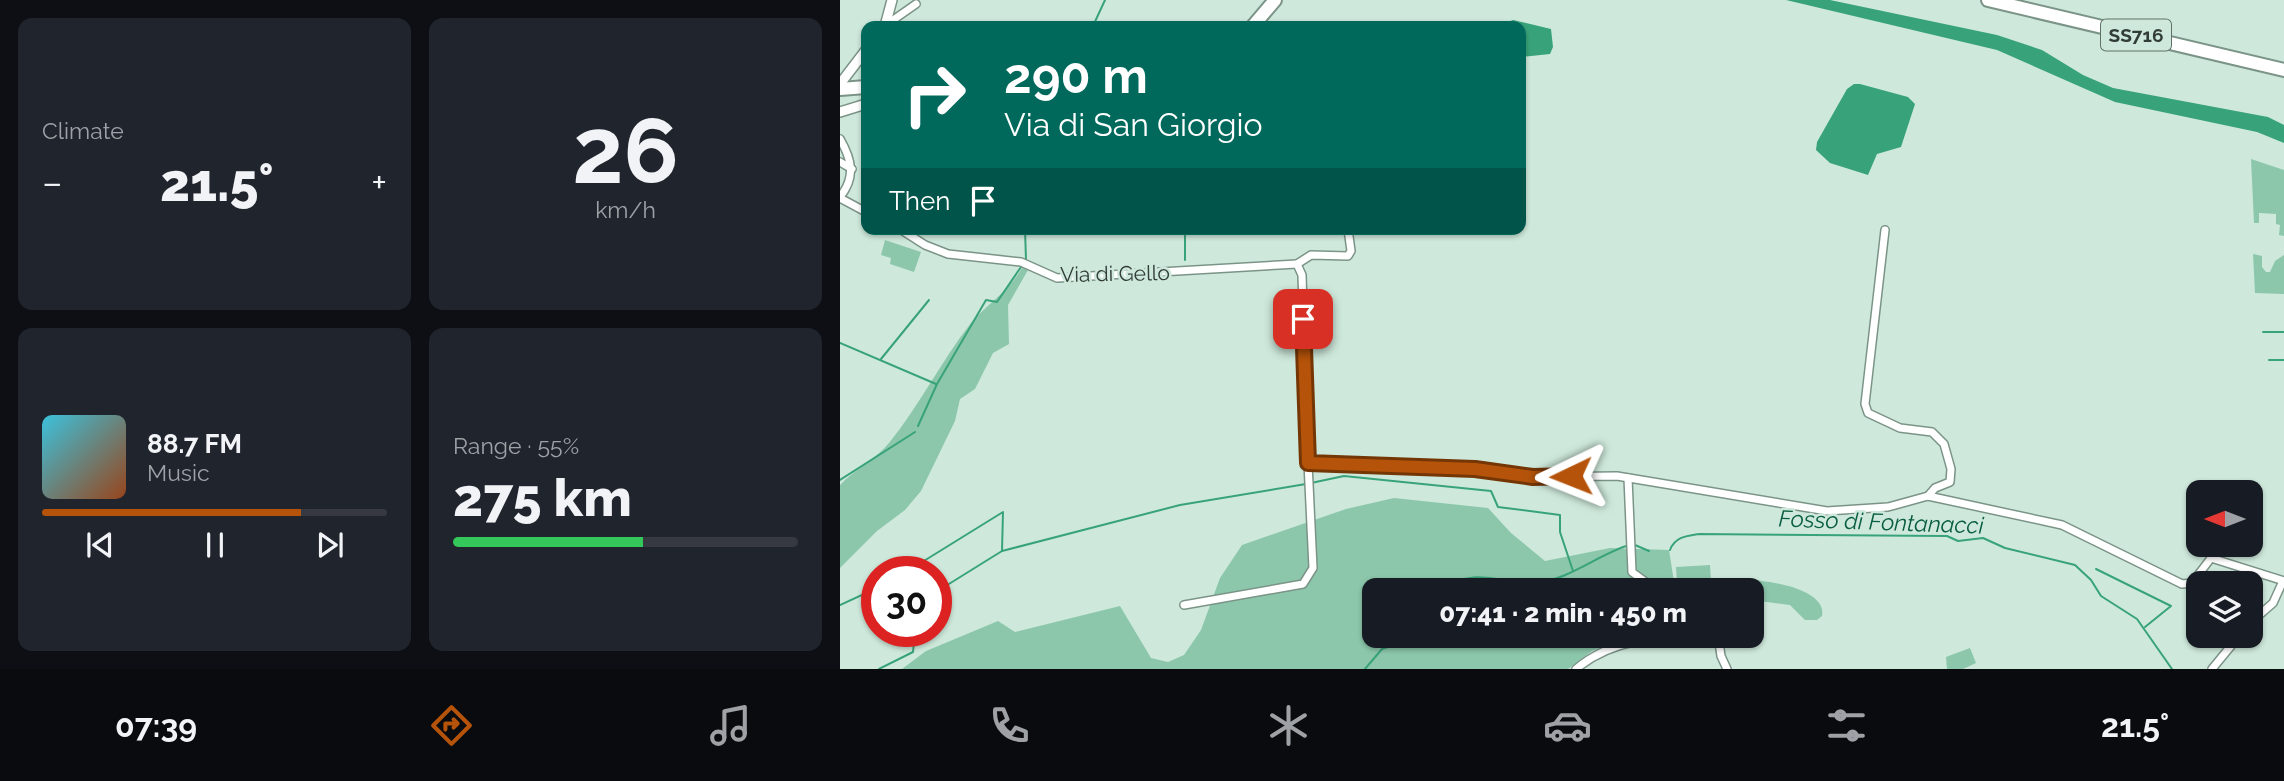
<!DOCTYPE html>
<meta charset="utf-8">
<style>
body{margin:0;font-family:Raleway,sans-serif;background:#20242c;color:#f1f3f6;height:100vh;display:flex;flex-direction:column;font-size:26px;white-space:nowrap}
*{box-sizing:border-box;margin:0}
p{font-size:23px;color:#9ea1a6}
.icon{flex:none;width:38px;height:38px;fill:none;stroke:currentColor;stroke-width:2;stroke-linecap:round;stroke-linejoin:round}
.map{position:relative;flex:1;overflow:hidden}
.sheet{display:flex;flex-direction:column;gap:18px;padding:18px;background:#0d0f14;width:840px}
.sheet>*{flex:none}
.hud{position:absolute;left:21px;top:21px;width:665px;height:214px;border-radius:14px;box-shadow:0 2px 5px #0004;background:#00695c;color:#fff;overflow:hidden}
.needle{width:46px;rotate:270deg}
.fabs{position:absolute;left:1346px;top:480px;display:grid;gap:14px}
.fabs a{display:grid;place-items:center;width:77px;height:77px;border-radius:14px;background:#171b24;box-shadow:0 2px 5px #0004;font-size:35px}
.speed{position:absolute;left:21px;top:556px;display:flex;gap:14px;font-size:35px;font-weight:700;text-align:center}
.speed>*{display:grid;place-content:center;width:91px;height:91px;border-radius:50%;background:#171b24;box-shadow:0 2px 5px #0004;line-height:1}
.speed .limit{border:10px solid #d22;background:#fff;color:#111}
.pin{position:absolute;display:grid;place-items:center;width:60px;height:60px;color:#fff;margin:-30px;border-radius:14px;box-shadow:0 4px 10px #0006}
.me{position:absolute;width:77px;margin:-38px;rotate:268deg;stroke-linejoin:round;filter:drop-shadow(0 0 5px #0008)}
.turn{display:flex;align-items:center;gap:24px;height:147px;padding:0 28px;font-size:32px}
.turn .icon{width:91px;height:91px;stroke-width:2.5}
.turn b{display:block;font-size:49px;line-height:60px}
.then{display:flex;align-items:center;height:66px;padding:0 28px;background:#0003;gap:14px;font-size:26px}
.big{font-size:52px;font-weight:800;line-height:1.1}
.sheet .tile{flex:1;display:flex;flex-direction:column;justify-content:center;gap:10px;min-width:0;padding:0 24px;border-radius:14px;background:#20242c}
.sheet .dial{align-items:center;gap:0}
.dial b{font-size:91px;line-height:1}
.song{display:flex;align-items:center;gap:21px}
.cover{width:84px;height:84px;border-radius:10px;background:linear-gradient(135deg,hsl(190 70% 55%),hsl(20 70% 35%))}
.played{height:7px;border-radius:4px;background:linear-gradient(90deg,#b45309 75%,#363941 75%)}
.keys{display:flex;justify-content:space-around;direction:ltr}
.heat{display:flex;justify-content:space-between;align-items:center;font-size:38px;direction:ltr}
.charge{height:10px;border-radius:5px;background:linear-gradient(90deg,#34c759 55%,#363941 0)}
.sheet .tiles{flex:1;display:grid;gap:18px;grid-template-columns:repeat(2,1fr)}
.trip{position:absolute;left:522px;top:578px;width:402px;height:70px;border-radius:14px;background:#171b24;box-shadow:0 2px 5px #0004;font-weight:800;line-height:70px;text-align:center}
.dock{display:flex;height:112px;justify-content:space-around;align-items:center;background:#090b0e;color:#9ea1a6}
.dock .icon{width:49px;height:49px}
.dock .selected{color:#b45309}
.dock b{font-size:32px;color:#f1f3f6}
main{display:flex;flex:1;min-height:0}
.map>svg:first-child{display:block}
.green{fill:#8cc7ab}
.water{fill:#38a37a}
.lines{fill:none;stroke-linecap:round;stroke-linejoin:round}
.stream{stroke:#38a37a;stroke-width:2}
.minor-casing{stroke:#7b9487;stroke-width:10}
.tertiary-casing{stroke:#7b9487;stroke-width:12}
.primary-casing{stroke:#7b9487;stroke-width:16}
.trunk-casing{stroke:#7b9487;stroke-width:16}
.minor{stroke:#fff;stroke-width:7}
.tertiary{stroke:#fff;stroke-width:9}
.primary{stroke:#fff;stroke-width:12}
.trunk{stroke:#fff;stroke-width:12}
.route-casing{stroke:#753606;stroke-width:18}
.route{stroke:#b45309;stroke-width:12}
.labels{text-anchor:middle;stroke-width:5;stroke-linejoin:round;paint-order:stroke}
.shield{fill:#cee9db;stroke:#617169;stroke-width:2}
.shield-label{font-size:19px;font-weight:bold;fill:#323d38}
.street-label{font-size:21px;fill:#323d38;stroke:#cee9db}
.water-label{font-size:23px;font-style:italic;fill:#0a5e42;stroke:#cee9db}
</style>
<main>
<section class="sheet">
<div class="tiles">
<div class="tile"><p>Climate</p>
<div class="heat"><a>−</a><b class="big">21.5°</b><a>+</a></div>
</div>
<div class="tile dial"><b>26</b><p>km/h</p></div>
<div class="tile">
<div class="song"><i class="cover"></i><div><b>88.7 FM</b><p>Music</p></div></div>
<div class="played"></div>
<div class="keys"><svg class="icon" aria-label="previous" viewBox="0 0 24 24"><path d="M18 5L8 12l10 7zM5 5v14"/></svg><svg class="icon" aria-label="pause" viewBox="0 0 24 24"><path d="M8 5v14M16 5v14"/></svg><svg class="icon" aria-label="next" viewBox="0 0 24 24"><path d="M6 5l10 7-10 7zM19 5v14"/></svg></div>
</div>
<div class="tile"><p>Range · 55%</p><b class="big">275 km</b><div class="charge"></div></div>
</div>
</section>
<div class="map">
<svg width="1444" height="669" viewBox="0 0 1444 669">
<rect width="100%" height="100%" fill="#cee9db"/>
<g class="green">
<path d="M1411 159 1444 170V236L1439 235 1440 225 1436 224V214L1419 213V223H1414Z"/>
<path d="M45 240 81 252 74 272 50 264 51 258 41 255Z"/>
<path d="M1413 254 1422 256V267L1426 272H1430L1435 261 1444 255V294L1415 293Z"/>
<path d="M182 268 188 270 168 305 169 344 153 353 135 389 120 399 115 421 81 491 65 510 37 531 0 568V485C15 469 36 459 49 443 80 405 101 361 131 323 148 303 169 291 182 268Z"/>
<path d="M554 498 648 508 671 533 705 561 770 548 829 550 834 582 838 586C856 591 878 581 897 580 917 578 988 587 982 616L977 620H965L950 605 912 600V590H534V635H791L752 651 728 669H62L86 651 158 621 175 632 280 606 311 658 328 662 344 655 361 630 380 578 402 545 506 509Z"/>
<path d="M870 565 871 581 837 582 836 567Z"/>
<path d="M1130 648 1136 663 1123 669H1107L1106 657Z"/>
</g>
<g class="water">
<path d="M946 0H990L1157 35 1202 50 1243 75 1273 88 1428 117 1444 125V143L1417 132 1275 102 1157 50Z"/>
<path d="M673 20 711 29 713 47 710 54 681 57V26H668V22Z"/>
<path d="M1020 84 1068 97 1075 104 1061 147 1037 154 1028 175 990 163 976 150 977 142 1007 89 1014 84Z"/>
</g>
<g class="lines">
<g class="stream">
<path d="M253 26 265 0"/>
<path d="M185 229 186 260"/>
<path d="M345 229V260"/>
<path d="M1423 332H1444"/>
<path d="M0 343 96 384"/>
<path d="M41 359 89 300"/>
<path d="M1429 360H1444"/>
<path d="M78 426 97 384 146 300 157 302 181 267"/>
<path d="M0 480 75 432"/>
<path d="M471 483 504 476 651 491 658 507 720 515V532L733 571"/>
<path d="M795 545 809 551"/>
<path d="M830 550C835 537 846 536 859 534L1107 536 1118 541 1143 538 1165 548 1235 565 1251 580 1261 596 1297 619 1332 669"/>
<path d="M1256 569 1331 606 1305 627"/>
<path d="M66 572 163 512 162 551"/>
<path d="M608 590C626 565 669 585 695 583 729 580 757 555 789 545"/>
<path d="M96 592 162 551 340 505 466 484"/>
<path d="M0 605 37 588"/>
<path d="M39 669 73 652 75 632"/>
<path d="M525 669 542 649 584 635"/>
</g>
<defs>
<g id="minor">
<path d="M46 25 76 4"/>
<path d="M0 139C12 160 16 177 0 197"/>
<path d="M0 162 12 169"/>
<path d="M0 198 26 212"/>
<path d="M60 229 85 245 108 254 181 262 217 278 457 264"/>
<path d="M1045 230 1025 404 1028 413 1060 428 1092 432 1104 444 1111 469 1110 482 1095 488 1088 496"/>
<path d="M457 264 462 275 468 463 635 469 693 477 777 476 987 511 1048 507 1088 496 1222 525 1342 584 1352 583 1371 558 1444 581"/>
<path d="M457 264 471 255 508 256 511 251 508 229"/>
<path d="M788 478 792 572 807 583 827 590"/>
<path d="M344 605 463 584 473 568 468 463"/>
<path d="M1410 623 1433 603 1443 581"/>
<path d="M878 635 881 656 887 669"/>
<path d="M736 669C778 634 826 638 878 636"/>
<path d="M1372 669 1400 635"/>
</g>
<g id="tertiary">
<path d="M45 26 52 0"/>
<path d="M0 84 26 50"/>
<path d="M0 112 26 104"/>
</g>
<g id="primary">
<path d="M413 26 435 0"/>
<path d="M0 89 26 87"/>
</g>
<path id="trunk" d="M1148 0 1444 70"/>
</defs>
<use href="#minor" class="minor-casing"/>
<use href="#tertiary" class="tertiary-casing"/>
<use href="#primary" class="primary-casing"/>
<use href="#trunk" class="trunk-casing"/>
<use href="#minor" class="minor"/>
<use href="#tertiary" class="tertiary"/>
<use href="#primary" class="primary"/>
<use href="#trunk" class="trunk"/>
</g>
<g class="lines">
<defs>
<path id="route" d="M463 319 468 463 635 469 693 477 731 476"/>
</defs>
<use href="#route" class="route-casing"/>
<use href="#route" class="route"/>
</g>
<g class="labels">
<rect class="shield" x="1261" y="19.5" width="70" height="31" rx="5"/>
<g class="shield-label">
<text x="1296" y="42">SS716</text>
</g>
<g class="street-label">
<text transform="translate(275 274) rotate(-1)" y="7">Via di Gello</text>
</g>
<g class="water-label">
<text transform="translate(1041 522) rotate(2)" y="8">Fosso di Fontanacci</text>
</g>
</g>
</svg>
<div class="fabs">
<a><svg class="needle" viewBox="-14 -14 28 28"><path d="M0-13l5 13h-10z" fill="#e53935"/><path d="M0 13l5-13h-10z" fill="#9ea1a6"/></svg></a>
<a><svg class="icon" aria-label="layers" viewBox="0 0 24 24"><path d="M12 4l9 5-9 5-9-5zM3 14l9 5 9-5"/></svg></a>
</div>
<div class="speed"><div class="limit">30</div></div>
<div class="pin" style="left:463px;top:319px;background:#d93025"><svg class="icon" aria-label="arrive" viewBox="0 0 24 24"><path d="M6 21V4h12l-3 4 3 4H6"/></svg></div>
<svg class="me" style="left:731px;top:476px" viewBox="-20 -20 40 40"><path d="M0-17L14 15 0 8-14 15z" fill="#b45309" stroke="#fff" stroke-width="4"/></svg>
<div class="trip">07:41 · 2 min · 450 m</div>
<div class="hud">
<div class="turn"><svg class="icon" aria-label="right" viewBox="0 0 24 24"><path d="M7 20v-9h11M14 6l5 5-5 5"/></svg><div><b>290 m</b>Via di San Giorgio</div></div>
<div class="then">Then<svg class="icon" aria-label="arrive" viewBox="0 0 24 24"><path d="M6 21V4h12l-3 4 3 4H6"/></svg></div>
</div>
</div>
</main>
<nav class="dock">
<b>07:39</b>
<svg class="icon selected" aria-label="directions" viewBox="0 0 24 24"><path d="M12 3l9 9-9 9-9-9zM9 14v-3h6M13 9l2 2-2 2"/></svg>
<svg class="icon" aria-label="music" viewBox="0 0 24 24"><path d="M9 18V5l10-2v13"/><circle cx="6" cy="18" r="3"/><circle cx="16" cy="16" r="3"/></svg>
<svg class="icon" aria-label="phone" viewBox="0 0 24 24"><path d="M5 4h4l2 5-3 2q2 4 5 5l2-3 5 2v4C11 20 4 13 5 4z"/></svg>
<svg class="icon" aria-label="climate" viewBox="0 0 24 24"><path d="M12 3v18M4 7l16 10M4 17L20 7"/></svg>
<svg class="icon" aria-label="car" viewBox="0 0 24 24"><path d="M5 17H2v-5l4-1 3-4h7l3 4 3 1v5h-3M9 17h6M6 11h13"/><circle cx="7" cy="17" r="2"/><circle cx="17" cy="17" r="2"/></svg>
<svg class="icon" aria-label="filters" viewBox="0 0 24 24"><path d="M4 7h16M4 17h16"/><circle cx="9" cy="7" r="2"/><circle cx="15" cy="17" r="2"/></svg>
<b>21.5°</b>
</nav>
